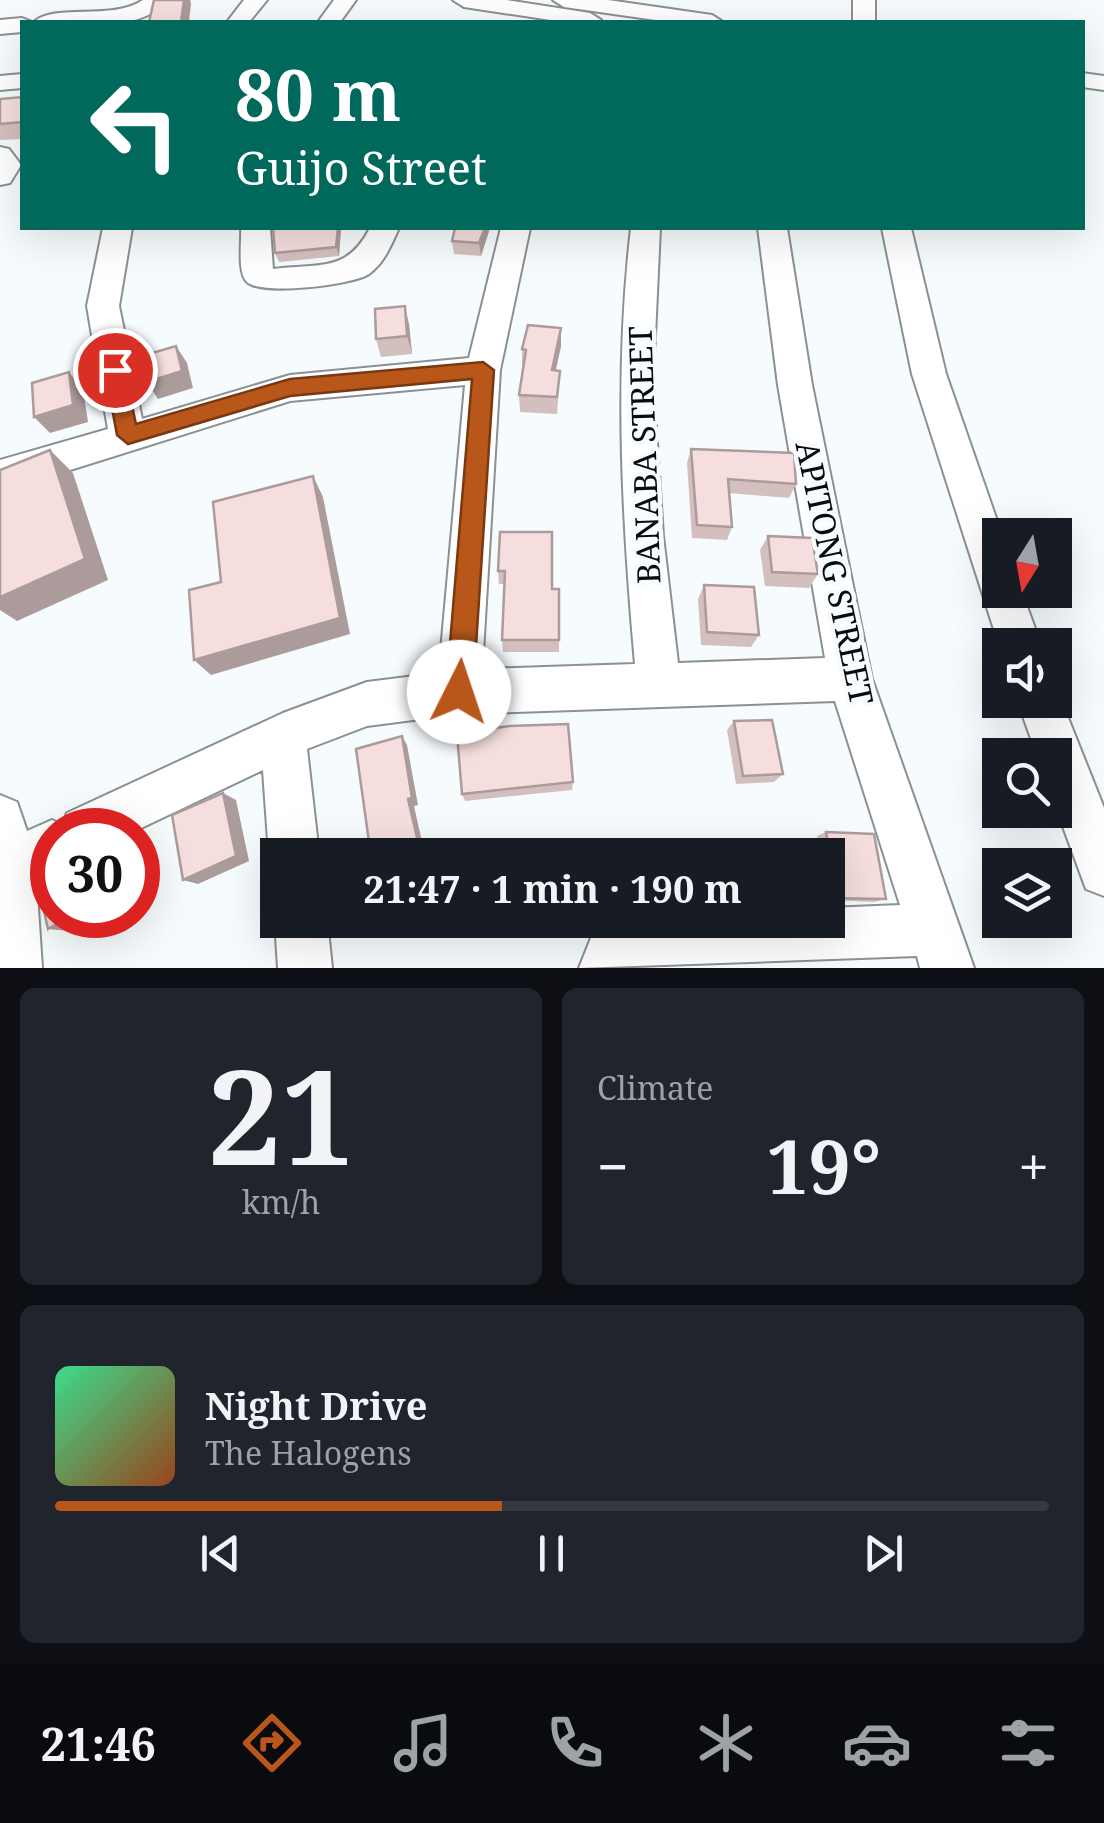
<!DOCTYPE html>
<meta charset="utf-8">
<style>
body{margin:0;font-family:"Noto Serif",serif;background:#20242c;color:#f1f3f6;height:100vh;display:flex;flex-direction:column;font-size:38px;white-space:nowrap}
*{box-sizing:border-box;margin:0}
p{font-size:32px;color:#9ea1a6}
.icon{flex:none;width:55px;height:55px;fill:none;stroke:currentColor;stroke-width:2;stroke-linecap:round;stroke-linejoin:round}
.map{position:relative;height:968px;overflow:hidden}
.details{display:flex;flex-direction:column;gap:20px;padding:20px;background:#0d0f14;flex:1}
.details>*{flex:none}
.guide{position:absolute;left:20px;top:20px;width:1065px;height:210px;border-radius:0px;box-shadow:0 10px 40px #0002;background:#00695c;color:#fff;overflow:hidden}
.needle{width:65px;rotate:191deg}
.tools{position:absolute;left:982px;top:518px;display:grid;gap:20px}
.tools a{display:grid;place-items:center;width:90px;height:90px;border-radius:0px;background:#171b24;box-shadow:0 10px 40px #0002;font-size:50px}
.speed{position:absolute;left:30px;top:808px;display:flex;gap:20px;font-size:50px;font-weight:700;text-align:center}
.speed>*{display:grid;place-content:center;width:130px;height:130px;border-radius:50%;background:#171b24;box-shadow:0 10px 40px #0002;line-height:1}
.speed .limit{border:15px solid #d22;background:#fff;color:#111}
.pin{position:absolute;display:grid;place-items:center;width:85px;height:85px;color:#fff;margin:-42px;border:5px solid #fff;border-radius:50%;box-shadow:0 2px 10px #0007}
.me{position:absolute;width:110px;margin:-55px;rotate:4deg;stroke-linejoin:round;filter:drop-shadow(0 0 8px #0008)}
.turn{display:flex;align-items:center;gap:35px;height:210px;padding:0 50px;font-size:45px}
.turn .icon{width:130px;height:130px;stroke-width:2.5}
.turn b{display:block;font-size:70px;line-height:85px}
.big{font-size:75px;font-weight:700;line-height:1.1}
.details .card{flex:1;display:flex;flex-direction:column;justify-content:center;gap:15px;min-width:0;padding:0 35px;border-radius:15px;background:#20242c}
.details .dial{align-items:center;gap:0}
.dial b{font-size:130px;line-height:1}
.song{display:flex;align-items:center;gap:30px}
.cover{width:120px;height:120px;border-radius:15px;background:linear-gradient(135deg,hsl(150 70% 55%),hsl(20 70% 35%))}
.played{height:10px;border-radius:5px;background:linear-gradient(90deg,#b9571b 45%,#363941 45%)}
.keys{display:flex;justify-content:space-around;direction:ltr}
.heat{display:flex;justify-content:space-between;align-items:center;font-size:55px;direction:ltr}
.details .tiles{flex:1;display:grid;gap:20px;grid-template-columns:1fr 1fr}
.card:last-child{grid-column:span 2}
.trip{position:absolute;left:260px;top:838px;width:585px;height:100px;border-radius:0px;background:#171b24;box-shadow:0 10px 40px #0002;font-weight:700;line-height:100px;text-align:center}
.menu{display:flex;height:160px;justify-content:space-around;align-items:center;background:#090b0e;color:#9ea1a6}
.menu .icon{width:70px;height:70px}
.menu .on{color:#b9571b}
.menu b{font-size:45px;color:#f1f3f6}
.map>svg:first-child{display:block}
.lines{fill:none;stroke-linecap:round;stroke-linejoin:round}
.minor-casing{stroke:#8b9094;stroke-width:4}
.minor{fill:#fff;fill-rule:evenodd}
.wall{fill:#d3bfbe}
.shaded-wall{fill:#ac9b9b}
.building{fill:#f5dedd;stroke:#ac9b9b;stroke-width:2.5}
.route{fill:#b9571b;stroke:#783912;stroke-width:2.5}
.labels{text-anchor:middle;stroke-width:9;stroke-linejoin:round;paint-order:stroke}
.street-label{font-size:32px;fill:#0a0b0d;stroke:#f6fbfe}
</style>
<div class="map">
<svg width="1104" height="968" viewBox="0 0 1104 968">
<rect width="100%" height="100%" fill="#f6fbfe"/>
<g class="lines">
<defs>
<g id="minor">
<path d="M143 0H168C139 34 74 25 34 22 54 3 112 21 143 0Z"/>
<path d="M244 0H267L249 22H227Z"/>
<path d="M334 0H356L340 22H318Z"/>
<path d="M453 0H506L590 13 601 20 564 22 464 7Z"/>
<path d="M553 0H608L712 15 723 22H670L564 7Z"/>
<rect x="853" y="0" width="22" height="22"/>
<path d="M22 18 32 22H22V32L0 34V20Z"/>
<path d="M1082 73 1104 76V90L1082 87Z"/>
<path d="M22 74V88L0 90V76Z"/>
<path d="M0 147 9 149 21 165 10 183 0 185Z"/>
<path d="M103 228H132L119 306 142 419 290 375 469 358 501 228H530L500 370 482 669 635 664C622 518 614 374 631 228H660L653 380 663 536 678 663 825 658 778 385 758 228H787L812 385 872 679 974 968H920L917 956 579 968 593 933 635 920H828V908L900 905 835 701 459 714 367 726 307 749 319 855H278V873L269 855 263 770 137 830H52V870L36 878 42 968H0V795L17 802 27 831 52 820 62 825 67 813 283 713 367 682 439 673 465 385 290 401 0 492V460L108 429 87 306Z"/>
<path d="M241 228H270L273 269C320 263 347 273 370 228H399C391 245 385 262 369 274 353 285 262 296 247 282 237 273 242 241 241 228Z"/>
<path d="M882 228H911L946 374 1002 535 1000 590H1021L1041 645H1000V648L999 645 912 374Z"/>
<path d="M1055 685 1104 808V896L1086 889 1055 805V755H1037L1017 700H1055Z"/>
<path d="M278 914V920H327L332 968H278L275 920Z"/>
</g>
</defs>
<use href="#minor" class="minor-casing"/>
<use href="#minor" class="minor"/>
</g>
<g class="wall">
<path d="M22 97V139L0 140V99Z"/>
<path d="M341 228 339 256 279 262 275 253Z"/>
<path d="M455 228H490L481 256 454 254 452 241Z"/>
<path d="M409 324 412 354 381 357 376 339Z"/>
<path d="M561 328V346L556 370 560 371 557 414 520 412 519 395 522 367V349Z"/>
<path d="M691 449 796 484 789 498 729 493 732 527 727 540 692 538 687 463Z"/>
<path d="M500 532 552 589H559V652H503L502 640 504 584H499L498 571Z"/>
<path d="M768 536 818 574 809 588 765 586 760 550Z"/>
<path d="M704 585 759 635 751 647 701 645 698 599Z"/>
<path d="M734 721 783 774 774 782 736 784 727 730Z"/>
<path d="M573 782 572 790 465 801 462 794Z"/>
<path d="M826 832 886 899 874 902 828 900V855H755V850L762 846 819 854 817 836Z"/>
</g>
<g class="shaded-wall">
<path d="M184 0H190L191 4 189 22H181Z"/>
<path d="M338 228H341L339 256 336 247Z"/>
<path d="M485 228H490L481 256 479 243Z"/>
<path d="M405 306 409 324 412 354 407 336Z"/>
<path d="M561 328V346L552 387V370Z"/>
<path d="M176 346 187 363 193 388 158 399 147 382Z"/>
<path d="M69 372 83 390 88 422 50 433 34 417Z"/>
<path d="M50 450 73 473 108 580 17 621 0 610V597Z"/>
<path d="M313 476 323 497 350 634 211 675 194 660Z"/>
<path d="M402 736 407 745 418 805 414 806 425 855H421L408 799Z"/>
<path d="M223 793 236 800 249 861 198 884 183 880Z"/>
<path d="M71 915H96L70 931 48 929Z"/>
</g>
<g class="building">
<path d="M154 0H184L181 22H149Z"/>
<path d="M22 97V122L0 124V99Z"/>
<path d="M273 228H338L336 247 275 253Z"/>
<path d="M455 228H485L479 243 452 241Z"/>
<path d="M405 306 407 336 376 339 375 309Z"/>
<path d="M528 325 561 328 552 370 560 371 557 397 519 395 526 350 522 349Z"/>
<path d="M176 346 182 371 147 382 142 356Z"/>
<path d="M69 372 73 405 34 417 32 383Z"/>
<path d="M691 449 794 453 796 484 728 479 732 527 697 525Z"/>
<path d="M50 450 85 559 0 597V470Z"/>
<path d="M313 476 340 618 194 660 189 590 221 582 213 502Z"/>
<path d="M500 532H552V589H559V640H502L505 571H498Z"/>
<path d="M768 536 812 538 818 574 772 572Z"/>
<path d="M704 585 754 587 759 635 707 632Z"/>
<path d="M772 720 783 774 743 776 734 721Z"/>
<path d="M568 724 573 782 462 794 457 734 509 726Z"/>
<path d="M402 736 412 798 408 799 421 855H358V854L370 849 356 749Z"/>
<path d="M223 793 236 856 183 880 172 815Z"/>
<path d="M826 832 874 834 886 899 828 898V856H830Z"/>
<path d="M762 846 824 855H762Z"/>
<path d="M52 860V915H71L48 929 35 870Z"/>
</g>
<path class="route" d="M483 362 494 370 473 692 469 702 459 706 450 702 446 692 472 379 290 396 128 444 117 435 105 370 115 363 123 365 136 424 290 379Z"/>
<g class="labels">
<g class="street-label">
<text transform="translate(645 455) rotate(-92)" y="11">BANABA STREET</text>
<text transform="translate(834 573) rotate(78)" y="11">APITONG STREET</text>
</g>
</g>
</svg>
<div class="tools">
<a><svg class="needle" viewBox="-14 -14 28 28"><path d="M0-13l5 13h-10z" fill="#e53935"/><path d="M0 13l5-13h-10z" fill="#9ea1a6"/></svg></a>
<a><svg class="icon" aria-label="sound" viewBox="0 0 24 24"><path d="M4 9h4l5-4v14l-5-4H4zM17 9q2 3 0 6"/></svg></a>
<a><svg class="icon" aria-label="search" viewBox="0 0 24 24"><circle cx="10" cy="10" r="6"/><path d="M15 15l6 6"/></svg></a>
<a><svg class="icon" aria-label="layers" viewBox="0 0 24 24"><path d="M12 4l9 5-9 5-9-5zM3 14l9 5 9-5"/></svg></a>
</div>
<div class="speed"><div class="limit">30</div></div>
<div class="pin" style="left:115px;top:370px;background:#d93025"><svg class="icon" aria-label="arrive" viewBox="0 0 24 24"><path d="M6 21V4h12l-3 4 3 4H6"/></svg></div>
<svg class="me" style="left:459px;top:692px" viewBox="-20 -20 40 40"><circle r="19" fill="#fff"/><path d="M0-13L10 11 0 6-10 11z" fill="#b9571b"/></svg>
<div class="trip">21:47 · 1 min · 190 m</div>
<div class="guide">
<div class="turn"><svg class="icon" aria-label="left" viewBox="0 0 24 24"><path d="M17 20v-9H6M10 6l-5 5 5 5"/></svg><div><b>80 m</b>Guijo Street</div></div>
</div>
</div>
<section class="details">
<div class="tiles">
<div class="card dial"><b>21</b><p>km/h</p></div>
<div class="card"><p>Climate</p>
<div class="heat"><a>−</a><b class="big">19°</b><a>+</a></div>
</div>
<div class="card">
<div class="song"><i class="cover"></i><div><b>Night Drive</b><p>The Halogens</p></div></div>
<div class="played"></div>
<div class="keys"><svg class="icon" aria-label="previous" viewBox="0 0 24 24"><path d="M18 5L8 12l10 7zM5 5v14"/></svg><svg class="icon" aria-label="pause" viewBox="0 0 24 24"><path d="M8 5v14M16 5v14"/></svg><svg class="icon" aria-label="next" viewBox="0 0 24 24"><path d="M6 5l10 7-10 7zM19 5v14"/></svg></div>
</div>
</div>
</section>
<nav class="menu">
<b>21:46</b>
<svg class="icon on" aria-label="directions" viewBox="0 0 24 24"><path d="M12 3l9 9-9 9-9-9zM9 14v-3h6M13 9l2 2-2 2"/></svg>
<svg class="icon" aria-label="music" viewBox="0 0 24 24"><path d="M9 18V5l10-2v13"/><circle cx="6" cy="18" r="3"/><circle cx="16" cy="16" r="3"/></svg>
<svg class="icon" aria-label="phone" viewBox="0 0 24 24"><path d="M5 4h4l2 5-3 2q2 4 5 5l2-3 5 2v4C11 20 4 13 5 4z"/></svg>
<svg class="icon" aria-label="climate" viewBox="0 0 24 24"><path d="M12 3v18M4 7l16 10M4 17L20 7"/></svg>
<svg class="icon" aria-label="car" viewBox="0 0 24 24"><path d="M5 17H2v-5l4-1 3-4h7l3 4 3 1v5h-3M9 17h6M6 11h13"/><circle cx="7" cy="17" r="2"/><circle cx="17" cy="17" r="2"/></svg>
<svg class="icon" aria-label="filters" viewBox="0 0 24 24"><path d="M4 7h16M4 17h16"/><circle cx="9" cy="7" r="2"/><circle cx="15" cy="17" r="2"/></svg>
</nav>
